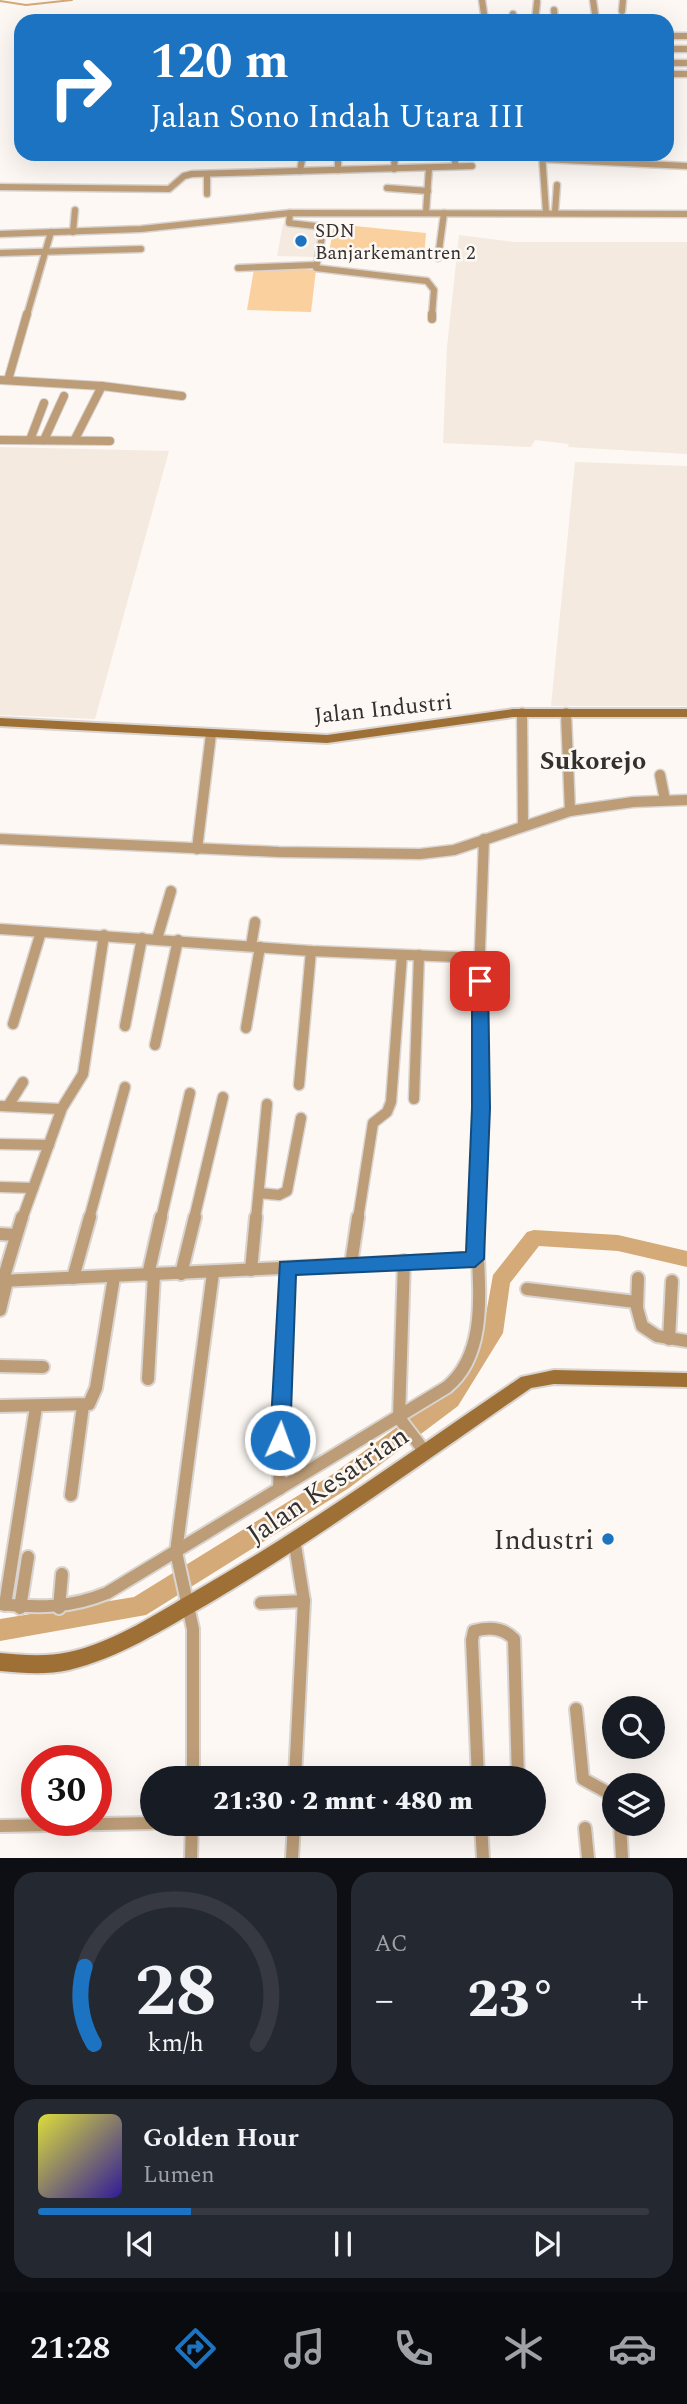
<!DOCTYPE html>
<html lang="id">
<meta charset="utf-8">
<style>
body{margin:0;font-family:Spectral,serif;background:#242831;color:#f1f3f6;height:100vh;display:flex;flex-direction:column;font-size:26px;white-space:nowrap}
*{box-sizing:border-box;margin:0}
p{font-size:23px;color:#9ea1a6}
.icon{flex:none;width:38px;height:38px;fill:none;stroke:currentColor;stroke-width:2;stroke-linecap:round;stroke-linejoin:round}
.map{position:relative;height:1858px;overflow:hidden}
.drawer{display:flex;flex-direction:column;gap:14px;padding:14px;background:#0d0f14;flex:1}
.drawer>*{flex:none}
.guide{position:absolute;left:14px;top:14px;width:660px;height:147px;border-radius:21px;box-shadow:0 7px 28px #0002;background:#1c73c1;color:#fff;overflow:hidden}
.tools{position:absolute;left:602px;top:1696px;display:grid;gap:14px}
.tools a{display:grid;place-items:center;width:63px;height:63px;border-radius:50%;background:#171b24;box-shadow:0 7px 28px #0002;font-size:35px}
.speed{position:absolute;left:21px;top:1745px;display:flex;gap:14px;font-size:35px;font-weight:700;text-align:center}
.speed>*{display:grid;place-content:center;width:91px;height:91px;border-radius:50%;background:#171b24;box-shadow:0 7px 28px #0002;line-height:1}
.speed .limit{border:10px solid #d22;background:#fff;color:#111}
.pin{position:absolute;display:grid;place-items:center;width:60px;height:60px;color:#fff;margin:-30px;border-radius:14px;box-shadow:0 4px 10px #0006}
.me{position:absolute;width:77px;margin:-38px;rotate:2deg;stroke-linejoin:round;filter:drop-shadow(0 0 5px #0008)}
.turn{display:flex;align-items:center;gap:24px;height:147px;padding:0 21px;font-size:32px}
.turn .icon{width:91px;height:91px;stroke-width:2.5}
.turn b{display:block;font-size:49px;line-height:60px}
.big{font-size:52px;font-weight:800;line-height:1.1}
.drawer .widget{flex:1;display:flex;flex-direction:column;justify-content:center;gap:10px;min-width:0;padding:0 24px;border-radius:21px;background:#242831}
.drawer .dial{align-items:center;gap:0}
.dial svg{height:182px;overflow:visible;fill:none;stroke:#363941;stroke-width:7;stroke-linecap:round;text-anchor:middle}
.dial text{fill:#f1f3f6;stroke:none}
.song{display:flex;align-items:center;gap:21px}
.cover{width:84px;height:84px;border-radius:10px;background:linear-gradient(135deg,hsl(60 70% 55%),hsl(250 70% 35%))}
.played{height:7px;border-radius:4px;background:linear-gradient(90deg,#1c73c1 25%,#363941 25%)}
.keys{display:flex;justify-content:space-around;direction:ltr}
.heat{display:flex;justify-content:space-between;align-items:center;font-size:38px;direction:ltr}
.drawer .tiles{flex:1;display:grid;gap:14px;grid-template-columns:1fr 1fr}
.widget:last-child{grid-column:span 2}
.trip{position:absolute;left:140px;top:1766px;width:406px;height:70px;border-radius:35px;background:#171b24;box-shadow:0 7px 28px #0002;font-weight:800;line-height:70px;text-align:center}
.tabs{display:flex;height:112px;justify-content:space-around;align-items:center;background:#090b0e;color:#9ea1a6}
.tabs .icon{width:49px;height:49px}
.tabs .current{color:#1c73c1}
.tabs b{font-size:32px;color:#f1f3f6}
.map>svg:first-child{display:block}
.built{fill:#f4eadf}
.green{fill:#fad09f}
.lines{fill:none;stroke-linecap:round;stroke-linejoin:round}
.stream{stroke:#d4aa79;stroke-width:2}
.river{fill:#d4aa79;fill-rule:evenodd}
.street-far3-casing{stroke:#d9d4d0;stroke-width:9}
.street-far2-casing{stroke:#d9d4d0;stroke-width:10}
.street-far1-casing{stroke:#d9d4d0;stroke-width:13}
.street-casing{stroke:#d9d4d0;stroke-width:16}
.secondary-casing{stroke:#d9d4d0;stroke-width:4}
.street-far3{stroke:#bd9d78;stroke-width:6}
.street-far2{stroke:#bd9d78;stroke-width:8}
.street-far1{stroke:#bd9d78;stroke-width:10}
.street{stroke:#bd9d78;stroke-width:12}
.secondary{fill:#9f7035;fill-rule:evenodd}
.route{fill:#1c73c1;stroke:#124b7d;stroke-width:2}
.poi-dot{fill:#1c73c1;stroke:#fdf8f3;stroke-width:2.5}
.labels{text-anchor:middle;stroke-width:5;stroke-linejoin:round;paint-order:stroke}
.far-poi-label{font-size:19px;fill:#33312f;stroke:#fdf8f3;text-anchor:start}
.street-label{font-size:23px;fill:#33312f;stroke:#fdf8f3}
.quarter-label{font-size:26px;font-weight:bold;fill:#33312f;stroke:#fdf8f3}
.near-street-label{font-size:28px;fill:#33312f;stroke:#fdf8f3}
.near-poi-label{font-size:28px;fill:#33312f;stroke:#fdf8f3;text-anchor:end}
</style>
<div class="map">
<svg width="687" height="1858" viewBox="0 0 687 1858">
<rect width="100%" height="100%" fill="#fdf8f3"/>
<g class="built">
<path d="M283 224 325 227 320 257 277 256Z"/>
<path d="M459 235 513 242H687V454L568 447 569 444 535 440 531 447 443 443 447 347Z"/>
<path d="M0 447 169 451 95 719 0 715Z"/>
<path d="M575 462 687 466V706H551Z"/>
</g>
<g class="green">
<path d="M334 224 426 233 424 257 329 253Z"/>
<path d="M254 269 316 270 311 312 247 310Z"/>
</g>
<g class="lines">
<path class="stream" d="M0 1 26 5 72 0"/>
<path class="river" d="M534 1230 618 1235 687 1251V1267L618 1251 539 1246 510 1283 503 1333 458 1406 349 1488 146 1615 0 1641V1619L134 1597 333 1474 442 1394 483 1331 493 1275 527 1232Z"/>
<defs>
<g id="street-far3">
<path d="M482 0 485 21"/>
<path d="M593 0 596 21"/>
<path d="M554 10 555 21"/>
<path d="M622 11 623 0"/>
<path d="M513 14 515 21"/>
<path d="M535 21 537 2"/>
<path d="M667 36H687"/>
<path d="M667 49H687"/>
<path d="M667 63H687"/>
<path d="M667 74H687"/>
<path d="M338 154V170"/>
<path d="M453 154 456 166"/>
<path d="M494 154 543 157"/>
<path d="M542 154 546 212"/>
<path d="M543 159 687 166"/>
<path d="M394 169 395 154"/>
<path d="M300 171 303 154"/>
<path d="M207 175V194"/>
<path d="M0 187 169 189 184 176 192 174 472 166"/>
<path d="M387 188 428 191"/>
<path d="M426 212 429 168"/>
<path d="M555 212 557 185"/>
<path d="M290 213 289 223 324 227 316 268 427 281 434 290 432 315"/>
<path d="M73 232 75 210"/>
<path d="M0 234 141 229 290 213 687 214"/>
<path d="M0 253 141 249"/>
<path d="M438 258 444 213"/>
<path d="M238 268 315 265"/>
<path d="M27 315 51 232"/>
</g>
<g id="street-far2">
<path d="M432 319V314"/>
<path d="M0 380 102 386 182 396"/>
<path d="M8 380 27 314"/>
<path d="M75 439 102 386"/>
<path d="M0 440 110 441"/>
<path d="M30 440 44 403"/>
<path d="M44 440 64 396"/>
</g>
<g id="street-far1">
<path d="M522 713 523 824"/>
<path d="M566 713 570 811"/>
<path d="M660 775 665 800"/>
<path d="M0 839 279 852 420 854 454 850 570 811 633 802 687 800"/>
<path d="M197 849 211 734"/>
<path d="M0 929 311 951 481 958"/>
<path d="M157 939 171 891"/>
<path d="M251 946 255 922"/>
<path d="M13 1024 41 932"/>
<path d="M125 1026 142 938"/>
<path d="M246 1028 260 947"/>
<path d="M155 1045 178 940"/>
<path d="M299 1085 311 951"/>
<path d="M414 1099 419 955"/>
<path d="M0 1106 61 1109"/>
<path d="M8 1106 23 1082"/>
<path d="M0 1144 49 1145"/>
<path d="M0 1187 33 1188"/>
<path d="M259 1193 279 1195 287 1191 301 1118"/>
<path d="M22 1219 62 1108 83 1074 104 935"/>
<path d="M89 1219 125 1087"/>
<path d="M161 1219 190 1093"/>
<path d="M194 1219 223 1097"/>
<path d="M256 1219 267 1104"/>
<path d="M358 1219 373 1123 387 1112 391 1102 402 955"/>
<path d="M477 1219 481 1108 478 1004 484 839"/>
</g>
<g id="street">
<path d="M0 1234 16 1235"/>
<path d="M351 1264 358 1217"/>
<path d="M251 1270 256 1217"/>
<path d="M181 1274 195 1217"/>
<path d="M148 1275 161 1217"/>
<path d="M73 1278 90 1217"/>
<path d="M638 1278 637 1308 642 1326 657 1336 687 1341"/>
<path d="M3 1280 22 1217"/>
<path d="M0 1281 475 1259"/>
<path d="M527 1289 636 1302"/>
<path d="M0 1310 7 1281"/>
<path d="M669 1339 672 1281"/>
<path d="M0 1366 43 1367"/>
<path d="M148 1379 154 1275"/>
<path d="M0 1406 89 1404 96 1388 114 1277"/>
<path d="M399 1418 404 1261"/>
<path d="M399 1418 425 1452"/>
<path d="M279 1489 287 1268"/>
<path d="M71 1495 83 1406"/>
<path d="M294 1539 304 1601 295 1778"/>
<path d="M261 1603 304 1601"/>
<path d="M0 1604C38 1608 71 1608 107 1593L447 1387C494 1348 475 1270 477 1217"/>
<path d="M5 1605 36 1407"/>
<path d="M20 1608 28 1557"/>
<path d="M59 1608 62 1574"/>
<path d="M576 1709 583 1779 614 1796"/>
<path d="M193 1778V1629L176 1552 213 1273"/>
<path d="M478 1778 472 1640 474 1631C489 1627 503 1627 514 1639L518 1778"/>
<path d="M481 1824 483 1858"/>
<path d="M620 1824 622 1858"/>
<path d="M0 1826 152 1823"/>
<path d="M585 1828 588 1858"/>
<path d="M191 1858 192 1824"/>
<path d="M292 1858 294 1824"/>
</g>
<g id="secondary">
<path d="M513 709H687V717H513L327 743 0 726V718L327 735Z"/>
<path d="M554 1370 687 1373V1387L554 1384 531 1388C424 1462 319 1538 208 1604 164 1629 119 1658 69 1670 46 1675 23 1673 0 1671V1653C23 1655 46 1657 69 1652 115 1642 157 1613 197 1590 309 1526 414 1449 521 1377Z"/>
</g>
</defs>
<use href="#street-far3" class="street-far3-casing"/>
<use href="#street-far2" class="street-far2-casing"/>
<use href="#street-far1" class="street-far1-casing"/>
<use href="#street" class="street-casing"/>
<use href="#secondary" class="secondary-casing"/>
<use href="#street-far3" class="street-far3"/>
<use href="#street-far2" class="street-far2"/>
<use href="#street-far1" class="street-far1"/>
<use href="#street" class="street"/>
<use href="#secondary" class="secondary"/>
</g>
<path class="route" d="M480 975 488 981 490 1108 484 1259 475 1267 296 1275 290 1440 287 1446 280 1449 273 1446 270 1440 280 1262 466 1252 472 1108V981Z"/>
<g class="poi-dot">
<circle cx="301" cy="241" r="7"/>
<circle cx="608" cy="1539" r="7"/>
</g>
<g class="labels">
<g class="far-poi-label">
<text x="315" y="237">SDN<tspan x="315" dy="22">Banjarkemantren 2</tspan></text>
</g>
<g class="street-label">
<text transform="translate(383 708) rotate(-6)" y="8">Jalan Industri</text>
</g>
<g class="quarter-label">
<text x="593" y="769">Sukorejo</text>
</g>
<g class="near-street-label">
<text transform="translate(327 1484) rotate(-34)" y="10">Jalan Kesatrian</text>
</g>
<g class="near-poi-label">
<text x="594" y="1549">Industri</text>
</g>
</g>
</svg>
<div class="tools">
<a><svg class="icon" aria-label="search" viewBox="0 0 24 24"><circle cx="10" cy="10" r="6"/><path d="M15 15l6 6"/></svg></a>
<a><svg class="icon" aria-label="layers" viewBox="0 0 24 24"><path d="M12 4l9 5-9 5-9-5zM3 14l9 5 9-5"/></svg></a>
</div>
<div class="speed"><div class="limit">30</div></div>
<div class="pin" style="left:480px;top:981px;background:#d93025"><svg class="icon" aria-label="arrive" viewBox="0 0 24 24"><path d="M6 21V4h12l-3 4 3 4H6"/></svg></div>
<svg class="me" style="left:280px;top:1440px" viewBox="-20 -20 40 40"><circle r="17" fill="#1c73c1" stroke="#fff" stroke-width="3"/><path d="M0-11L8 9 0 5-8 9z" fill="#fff"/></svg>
<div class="trip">21:30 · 2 mnt · 480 m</div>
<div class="guide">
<div class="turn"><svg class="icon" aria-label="right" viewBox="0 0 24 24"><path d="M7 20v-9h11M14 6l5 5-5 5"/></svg><div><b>120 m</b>Jalan Sono Indah Utara III</div></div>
</div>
</div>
<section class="drawer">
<div class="tiles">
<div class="widget dial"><svg viewBox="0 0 100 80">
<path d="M14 69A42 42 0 1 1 86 69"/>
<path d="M14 69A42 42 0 0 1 10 35" stroke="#1c73c1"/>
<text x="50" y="56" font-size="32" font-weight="700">28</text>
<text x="50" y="72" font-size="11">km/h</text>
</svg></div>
<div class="widget"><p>AC</p>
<div class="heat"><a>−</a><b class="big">23°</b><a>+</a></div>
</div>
<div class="widget">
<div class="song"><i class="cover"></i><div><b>Golden Hour</b><p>Lumen</p></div></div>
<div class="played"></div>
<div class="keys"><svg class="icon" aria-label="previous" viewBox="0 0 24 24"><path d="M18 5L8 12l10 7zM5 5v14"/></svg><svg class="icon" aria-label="pause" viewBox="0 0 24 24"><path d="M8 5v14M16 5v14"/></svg><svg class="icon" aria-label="next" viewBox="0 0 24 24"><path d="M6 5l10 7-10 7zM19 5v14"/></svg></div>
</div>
</div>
</section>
<nav class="tabs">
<b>21:28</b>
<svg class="icon current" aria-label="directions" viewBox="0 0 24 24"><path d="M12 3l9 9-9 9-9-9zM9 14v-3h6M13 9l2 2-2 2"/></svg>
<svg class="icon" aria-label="music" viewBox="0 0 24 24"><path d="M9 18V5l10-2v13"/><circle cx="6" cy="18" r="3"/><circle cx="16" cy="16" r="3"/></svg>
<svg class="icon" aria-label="phone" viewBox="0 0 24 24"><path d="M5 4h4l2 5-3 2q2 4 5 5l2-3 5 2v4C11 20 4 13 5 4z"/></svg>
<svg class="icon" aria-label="climate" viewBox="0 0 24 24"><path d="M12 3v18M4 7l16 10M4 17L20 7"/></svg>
<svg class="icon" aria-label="car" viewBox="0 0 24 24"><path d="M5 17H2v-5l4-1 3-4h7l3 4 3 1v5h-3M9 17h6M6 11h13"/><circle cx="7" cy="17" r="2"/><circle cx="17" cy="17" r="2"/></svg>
</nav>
